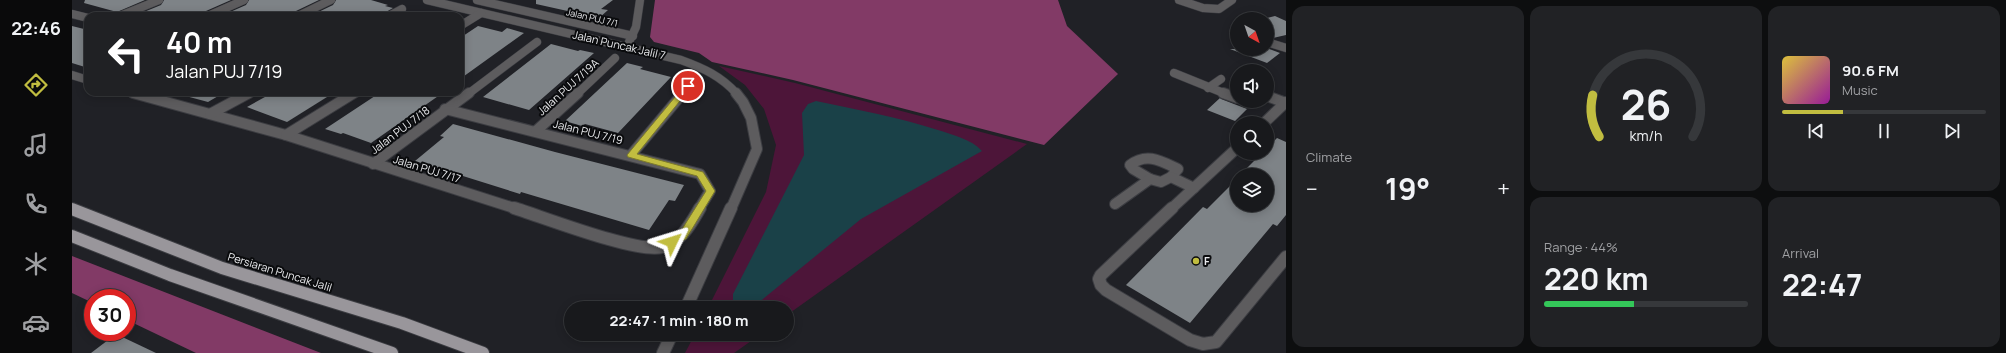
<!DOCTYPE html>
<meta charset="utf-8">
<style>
body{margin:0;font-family:Manrope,sans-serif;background:#212225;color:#f1f3f6;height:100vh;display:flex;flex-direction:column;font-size:15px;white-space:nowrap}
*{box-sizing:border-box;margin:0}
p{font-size:13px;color:#9fa0a3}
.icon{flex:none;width:22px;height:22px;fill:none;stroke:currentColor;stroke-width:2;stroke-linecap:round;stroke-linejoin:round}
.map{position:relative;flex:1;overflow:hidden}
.side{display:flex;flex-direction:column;gap:6px;padding:6px;background:#0d0e0f;width:720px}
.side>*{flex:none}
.banner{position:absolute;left:12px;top:12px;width:380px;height:84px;border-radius:12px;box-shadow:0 2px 10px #0003,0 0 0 1px #36383b;background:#202124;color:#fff;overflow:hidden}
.needle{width:26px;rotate:140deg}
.fabs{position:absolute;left:1158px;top:12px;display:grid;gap:8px}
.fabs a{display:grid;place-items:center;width:44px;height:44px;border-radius:50%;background:#18191c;box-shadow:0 2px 10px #0003,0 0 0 1px #36383b;font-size:20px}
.speed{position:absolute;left:12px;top:289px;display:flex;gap:8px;font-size:20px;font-weight:700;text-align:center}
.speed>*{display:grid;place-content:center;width:52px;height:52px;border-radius:50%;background:#18191c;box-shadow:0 2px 10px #0003,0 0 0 1px #36383b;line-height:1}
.speed .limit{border:6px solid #d22;background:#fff;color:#111}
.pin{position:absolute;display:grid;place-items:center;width:34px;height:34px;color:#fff;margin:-17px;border:2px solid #fff;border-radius:50%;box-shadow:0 1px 4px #0007}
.me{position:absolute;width:44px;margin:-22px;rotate:49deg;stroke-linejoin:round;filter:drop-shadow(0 0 3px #0008)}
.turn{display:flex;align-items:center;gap:14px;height:84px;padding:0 16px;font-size:18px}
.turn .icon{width:52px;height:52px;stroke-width:2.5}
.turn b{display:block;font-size:28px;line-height:34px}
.big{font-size:30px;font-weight:700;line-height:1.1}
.side .card{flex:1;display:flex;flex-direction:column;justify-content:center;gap:6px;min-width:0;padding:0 14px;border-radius:12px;background:#212225}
.side .dial{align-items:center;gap:0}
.dial svg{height:104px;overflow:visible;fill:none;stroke:#36383b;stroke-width:7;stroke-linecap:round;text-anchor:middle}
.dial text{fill:#f1f3f6;stroke:none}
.song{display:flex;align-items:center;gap:12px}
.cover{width:48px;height:48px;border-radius:6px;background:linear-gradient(135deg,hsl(50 70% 55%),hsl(300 70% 35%))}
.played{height:4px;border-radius:2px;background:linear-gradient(90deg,#c1bd40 30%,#36383b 30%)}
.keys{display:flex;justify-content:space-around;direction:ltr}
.heat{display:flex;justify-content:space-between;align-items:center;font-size:22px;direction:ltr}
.charge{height:6px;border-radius:3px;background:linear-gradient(90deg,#34c759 44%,#36383b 0)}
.side .tiles{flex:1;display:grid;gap:6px;grid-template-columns:repeat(3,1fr)}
.card:first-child{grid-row:span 2}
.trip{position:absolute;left:492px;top:301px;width:230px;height:40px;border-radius:20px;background:#18191c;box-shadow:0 2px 10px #0003,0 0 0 1px #36383b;font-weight:700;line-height:40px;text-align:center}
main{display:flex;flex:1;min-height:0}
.dock{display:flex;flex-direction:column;width:72px;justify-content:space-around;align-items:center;background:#0a0a0b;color:#9fa0a3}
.dock .icon{width:28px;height:28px}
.dock .selected{color:#c1bd40}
.dock b{font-size:18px;color:#f1f3f6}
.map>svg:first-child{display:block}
.green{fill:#4d1539}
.forest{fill:#823a66}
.water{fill:#1a4148}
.building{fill:#7e8387}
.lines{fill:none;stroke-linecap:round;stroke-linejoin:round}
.minor-far2-casing{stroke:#3c3d42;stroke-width:9}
.minor-far1-casing{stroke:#3c3d42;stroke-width:12}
.minor-casing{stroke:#3c3d42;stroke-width:14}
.major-casing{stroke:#3c3d42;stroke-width:14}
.minor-far2{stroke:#5d5c5e;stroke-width:8}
.minor-far1{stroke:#5d5c5e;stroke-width:10}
.minor{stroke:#5d5c5e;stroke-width:12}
.major{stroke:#99969b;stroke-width:12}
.route{fill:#c1bd40;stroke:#7d7b2a}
.poi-dot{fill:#c1bd40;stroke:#0a0b0d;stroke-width:1.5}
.labels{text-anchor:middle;stroke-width:4;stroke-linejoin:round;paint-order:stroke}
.far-street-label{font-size:9px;fill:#eaebee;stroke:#0a0b0d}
.street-label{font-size:11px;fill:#eaebee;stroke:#0a0b0d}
.poi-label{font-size:11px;font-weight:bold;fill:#eaebee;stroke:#0a0b0d;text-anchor:start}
</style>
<main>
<nav class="dock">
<b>22:46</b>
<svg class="icon selected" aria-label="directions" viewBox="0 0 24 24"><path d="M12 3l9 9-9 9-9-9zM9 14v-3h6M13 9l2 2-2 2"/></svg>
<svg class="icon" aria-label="music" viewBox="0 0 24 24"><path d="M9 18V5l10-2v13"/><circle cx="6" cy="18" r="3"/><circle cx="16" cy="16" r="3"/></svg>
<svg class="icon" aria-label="phone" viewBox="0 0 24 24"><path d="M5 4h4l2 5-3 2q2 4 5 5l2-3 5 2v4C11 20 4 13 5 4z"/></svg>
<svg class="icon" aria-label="climate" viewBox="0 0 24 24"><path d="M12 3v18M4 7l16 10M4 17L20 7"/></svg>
<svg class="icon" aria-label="car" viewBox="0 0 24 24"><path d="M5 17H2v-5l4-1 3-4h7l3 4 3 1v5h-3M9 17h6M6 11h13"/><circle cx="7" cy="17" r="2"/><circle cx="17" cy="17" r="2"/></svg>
</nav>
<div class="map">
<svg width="1214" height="353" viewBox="0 0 1214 353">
<rect width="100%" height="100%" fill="#202126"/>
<g class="green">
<path d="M647 66 723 83 955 144 715 315V308H636L694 192 704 145 692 109 673 85Z"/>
<path d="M623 334H689L662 353H613Z"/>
</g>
<g class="forest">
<path d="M583 0H986L995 26 1046 74 972 145 721 80 640 62 627 53 582 42 578 37Z"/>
<path d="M0 256 249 353H124L55 320V298H21V303L0 293Z"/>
</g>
<path class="water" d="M744 101C786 110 826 117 866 130 881 135 899 139 910 151L789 219 680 308H661V294L732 155 730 113 736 104Z"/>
<g class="building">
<path d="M13 0H73L45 12 12 3Z"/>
<path d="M92 0H159L134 11 131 16H62L89 5Z"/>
<path d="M177 0H247L224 11 221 16H149L174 5Z"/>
<path d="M264 0H299L316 5 313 6 321 8 314 12 312 16H238L261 5Z"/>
<path d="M464 0H541L529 9 536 10 527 18 464 4Z"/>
<path d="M1203 16 1214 21V35L1201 38 1195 37V18Z"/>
<path d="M0 26 16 30V68L0 63Z"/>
<path d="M406 26 430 32 435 28 452 33 388 79V38Z"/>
<path d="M479 44 506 51 508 50 522 53 457 110 411 97Z"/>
<path d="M1158 49H1197L1208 53 1195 63Z"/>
<path d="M555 63 571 67 568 69 599 77 546 133 513 124 510 126 493 121Z"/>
<path d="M111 92H153L136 102 110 95Z"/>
<path d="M202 92H263L215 122 175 107Z"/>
<path d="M309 92H372L299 143 271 133 269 134 253 129Z"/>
<path d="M1148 98 1149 99 1175 109 1163 121 1135 110Z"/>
<path d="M381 124 483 152 612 185 603 201 597 200 577 230 449 192 448 194 343 161 372 137 368 136Z"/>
<path d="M1205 138 1214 142V215L1205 226 1201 224 1118 323 1054 285 1131 207 1135 209 1165 179V205H1195V175H1168L1190 153H1195V148Z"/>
<path d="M44 334 84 353H19Z"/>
</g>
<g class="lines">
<defs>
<g id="minor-far2">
<path d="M355 0 609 60C631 68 649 76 665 94"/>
<path d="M405 0 561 36"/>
<path d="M1107 0 1131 8 1147 9 1160 0"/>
<path d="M0 14 16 18"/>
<path d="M48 16 87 0"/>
<path d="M136 16 172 0"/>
<path d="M226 16 259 0"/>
<path d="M317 16 330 9"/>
<path d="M388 26 409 13"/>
<path d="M1162 31 1165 32"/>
<path d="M557 42 564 27 568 0"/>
<path d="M1195 42 1214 48"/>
<path d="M1102 73 1154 94"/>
<path d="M0 75 16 80"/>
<path d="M1136 88 1149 79"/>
<path d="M59 92 64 94"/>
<path d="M175 94 178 92"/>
<path d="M281 94 283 92"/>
<path d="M396 94 465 42"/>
<path d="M505 94 543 58"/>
<path d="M611 94 616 87"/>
</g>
<g id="minor-far1">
<path d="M61 93 214 135 445 209"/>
<path d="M1151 93 1165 98"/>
<path d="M1195 96 1214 103"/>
<path d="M373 109 628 174 638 191 627 209"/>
<path d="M138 114 177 93"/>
<path d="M1192 123 1214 102"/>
<path d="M464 131 506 93"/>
<path d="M214 135 282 93"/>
<path d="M559 155 611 93"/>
<path d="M301 164 397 93"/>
<path d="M1078 179 1061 169 1058 165C1075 152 1089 161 1106 169L1099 177"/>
<path d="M1043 204 1078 179 1089 182 1099 177 1122 188"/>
<path d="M659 209 685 149 679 118 671 102 664 93"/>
<path d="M1099 209 1165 148"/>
</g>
<g id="minor">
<path d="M442 208C471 217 566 254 590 247 610 241 618 225 628 208"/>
<path d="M1100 208 1029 275 1027 279 1029 285 1034 290 1118 340 1131 344 1144 342 1214 257"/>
<path d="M614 308 659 208"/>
<path d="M591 353 600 334"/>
</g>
<g id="major">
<path d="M0 209 150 268 330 323 411 353"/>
<path d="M0 236 98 275 320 353"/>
</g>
</defs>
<use href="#minor-far2" class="minor-far2-casing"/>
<use href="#minor-far1" class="minor-far1-casing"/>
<use href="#minor" class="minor-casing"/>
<use href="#major" class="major-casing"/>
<use href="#minor-far2" class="minor-far2"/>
<use href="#minor-far1" class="minor-far1"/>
<use href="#minor" class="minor"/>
<use href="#major" class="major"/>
</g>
<path class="route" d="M613 85 620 86 565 154 631 172 643 191 614 239 600 245 595 242 607 234 634 191 625 176 556 157 555 155Z"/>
<circle class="poi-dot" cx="1124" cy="261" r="4"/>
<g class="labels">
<g class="far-street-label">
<text transform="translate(520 18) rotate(13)" y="3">Jalan PUJ 7/1</text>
</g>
<g class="street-label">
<text transform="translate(547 45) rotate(13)" y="4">Jalan Puncak Jalil 7</text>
<text transform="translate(496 87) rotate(-42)" y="4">Jalan PUJ 7/19A</text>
<text transform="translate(328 130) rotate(-37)" y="4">Jalan PUJ 7/18</text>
<text transform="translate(516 132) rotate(14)" y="4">Jalan PUJ 7/19</text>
<text transform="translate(355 169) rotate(17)" y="4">Jalan PUJ 7/17</text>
<text transform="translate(208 272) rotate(17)" y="4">Persiaran Puncak Jalil</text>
</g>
<g class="poi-label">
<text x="1132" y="265">F</text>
</g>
</g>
</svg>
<div class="fabs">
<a><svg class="needle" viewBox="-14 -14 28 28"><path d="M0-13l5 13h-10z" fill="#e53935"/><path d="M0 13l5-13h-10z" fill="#9fa0a3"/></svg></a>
<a><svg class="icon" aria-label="sound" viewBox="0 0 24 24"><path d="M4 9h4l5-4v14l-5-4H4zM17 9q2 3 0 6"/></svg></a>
<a><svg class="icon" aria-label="search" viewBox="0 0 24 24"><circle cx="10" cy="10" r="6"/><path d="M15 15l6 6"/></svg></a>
<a><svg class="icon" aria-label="layers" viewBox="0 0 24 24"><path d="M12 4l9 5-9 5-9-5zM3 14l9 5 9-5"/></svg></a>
</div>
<div class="speed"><div class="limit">30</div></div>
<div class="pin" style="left:616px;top:86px;background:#d93025"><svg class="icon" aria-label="arrive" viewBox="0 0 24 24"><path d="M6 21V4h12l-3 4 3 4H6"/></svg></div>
<svg class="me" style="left:600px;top:242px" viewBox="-20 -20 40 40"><path d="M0-17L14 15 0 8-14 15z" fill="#c1bd40" stroke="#fff" stroke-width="4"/></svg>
<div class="trip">22:47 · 1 min · 180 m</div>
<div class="banner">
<div class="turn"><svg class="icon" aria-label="left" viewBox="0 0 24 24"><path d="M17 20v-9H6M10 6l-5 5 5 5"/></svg><div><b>40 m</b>Jalan PUJ 7/19</div></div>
</div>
</div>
<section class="side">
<div class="tiles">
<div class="card"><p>Climate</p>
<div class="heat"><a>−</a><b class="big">19°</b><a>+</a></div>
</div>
<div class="card dial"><svg viewBox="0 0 100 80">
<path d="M14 69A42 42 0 1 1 86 69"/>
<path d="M14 69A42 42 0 0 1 9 37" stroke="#c1bd40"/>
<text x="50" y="56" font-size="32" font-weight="700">26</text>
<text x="50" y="72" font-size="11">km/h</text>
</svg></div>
<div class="card">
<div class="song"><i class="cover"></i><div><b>90.6 FM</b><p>Music</p></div></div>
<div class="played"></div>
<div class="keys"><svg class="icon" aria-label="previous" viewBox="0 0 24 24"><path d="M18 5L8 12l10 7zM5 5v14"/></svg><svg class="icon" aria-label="pause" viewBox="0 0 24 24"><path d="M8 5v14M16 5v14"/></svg><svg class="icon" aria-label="next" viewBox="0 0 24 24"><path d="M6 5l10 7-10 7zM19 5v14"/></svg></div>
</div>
<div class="card"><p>Range · 44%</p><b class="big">220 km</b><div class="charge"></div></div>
<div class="card"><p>Arrival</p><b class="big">22:47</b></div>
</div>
</section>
</main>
